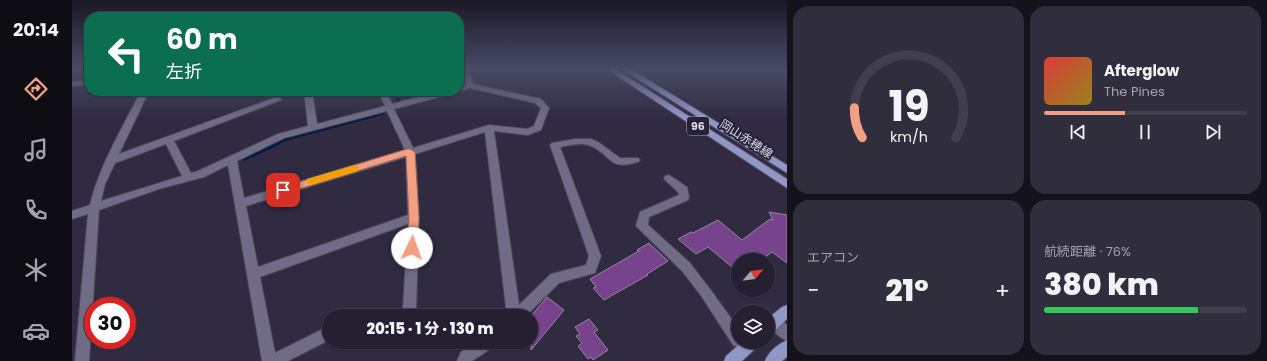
<!DOCTYPE html>
<html lang="ja">
<meta charset="utf-8">
<style>
body{margin:0;font-family:Poppins,"Noto Sans JP",sans-serif;background:#302d3d;color:#f1f3f6;height:100vh;display:flex;flex-direction:column;font-size:15px;white-space:nowrap}
*{box-sizing:border-box;margin:0}
p{font-size:13px;color:#a3a3ab}
.icon{flex:none;width:22px;height:22px;fill:none;stroke:currentColor;stroke-width:2;stroke-linecap:round;stroke-linejoin:round}
.map{position:relative;flex:1;overflow:hidden}
.sheet{display:flex;flex-direction:column;gap:6px;padding:6px;background:#14121b;width:480px}
.sheet>*{flex:none}
.banner{position:absolute;left:12px;top:12px;width:380px;height:84px;border-radius:16px;box-shadow:0 1px 3px #0004,0 0 0 1px #413e4d;background:#0b6e4f;color:#fff;overflow:hidden}
.needle{width:26px;rotate:62deg}
.fabs{position:absolute;left:659px;top:253px;display:grid;gap:8px}
.fabs a{display:grid;place-items:center;width:44px;height:44px;border-radius:50%;background:#242031;box-shadow:0 1px 3px #0004,0 0 0 1px #413e4d;font-size:20px}
.speed{position:absolute;left:12px;top:297px;display:flex;gap:8px;font-size:20px;font-weight:700;text-align:center}
.speed>*{display:grid;place-content:center;width:52px;height:52px;border-radius:50%;background:#242031;box-shadow:0 1px 3px #0004,0 0 0 1px #413e4d;line-height:1}
.speed .limit{border:6px solid #d22;background:#fff;color:#111}
.pin{position:absolute;display:grid;place-items:center;width:34px;height:34px;color:#fff;margin:-17px;border-radius:8px;box-shadow:0 2px 6px #0006}
.me{position:absolute;width:44px;margin:-22px;rotate:3deg;stroke-linejoin:round;filter:drop-shadow(0 0 3px #0008)}
.turn{display:flex;align-items:center;gap:14px;height:84px;padding:0 16px;font-size:18px}
.turn .icon{width:52px;height:52px;stroke-width:2.5}
.turn b{display:block;font-size:28px;line-height:34px}
.big{font-size:30px;font-weight:800;line-height:1.1}
.sheet .card{flex:1;display:flex;flex-direction:column;justify-content:center;gap:6px;min-width:0;padding:0 14px;border-radius:16px;background:#302d3d}
.sheet .dial{align-items:center;gap:0}
.dial svg{height:104px;overflow:visible;fill:none;stroke:#413e4d;stroke-width:7;stroke-linecap:round;text-anchor:middle}
.dial text{fill:#f1f3f6;stroke:none}
.song{display:flex;align-items:center;gap:12px}
.cover{width:48px;height:48px;border-radius:6px;background:linear-gradient(135deg,hsl(0 70% 55%),hsl(50 70% 35%))}
.played{height:4px;border-radius:2px;background:linear-gradient(90deg,#f39f84 40%,#413e4d 40%)}
.keys{display:flex;justify-content:space-around;direction:ltr}
.heat{display:flex;justify-content:space-between;align-items:center;font-size:22px;direction:ltr}
.charge{height:6px;border-radius:3px;background:linear-gradient(90deg,#34c759 76%,#413e4d 0)}
.sheet .tiles{flex:1;display:grid;gap:6px;grid-template-columns:repeat(2,1fr)}
.trip{position:absolute;left:250px;top:309px;width:216px;height:40px;border-radius:20px;background:#242031;box-shadow:0 1px 3px #0004,0 0 0 1px #413e4d;font-weight:800;line-height:40px;text-align:center}
main{display:flex;flex:1;min-height:0}
.dock{display:flex;flex-direction:column;width:72px;justify-content:space-around;align-items:center;background:#0e0d14;color:#a3a3ab}
.dock .icon{width:28px;height:28px}
.dock .selected{color:#f39f84}
.dock b{font-size:18px;color:#f1f3f6}
.map>svg:first-child{display:block}
.lines{fill:none;stroke-linecap:round;stroke-linejoin:round}
.stream-far1{stroke:#001d3f;stroke-width:3.5}
.stream{stroke:#001d3f;stroke-width:4}
.building{fill:#76438c;stroke:#96869e}
.street-casing{stroke:#4c475b;stroke-width:2}
.primary-casing{stroke:#4c475b;stroke-width:2}
.street{fill:#716c85;fill-rule:evenodd}
.primary{fill:#9097c6;fill-rule:evenodd}
.route{fill:#f39f84;stroke:#9e6756}
.slow{fill:#f59e0b}
.labels{text-anchor:middle;stroke-width:4;stroke-linejoin:round;paint-order:stroke}
.shield{fill:#262237;stroke:#a8a4b5;stroke-width:1}
.shield-label{font-size:11px;font-weight:bold;fill:#dfdceb}
.street-label{font-size:12px;fill:#dfdceb;stroke:#262237}
</style>
<main>
<nav class="dock">
<b>20:14</b>
<svg class="icon selected" aria-label="directions" viewBox="0 0 24 24"><path d="M12 3l9 9-9 9-9-9zM9 14v-3h6M13 9l2 2-2 2"/></svg>
<svg class="icon" aria-label="music" viewBox="0 0 24 24"><path d="M9 18V5l10-2v13"/><circle cx="6" cy="18" r="3"/><circle cx="16" cy="16" r="3"/></svg>
<svg class="icon" aria-label="phone" viewBox="0 0 24 24"><path d="M5 4h4l2 5-3 2q2 4 5 5l2-3 5 2v4C11 20 4 13 5 4z"/></svg>
<svg class="icon" aria-label="climate" viewBox="0 0 24 24"><path d="M12 3v18M4 7l16 10M4 17L20 7"/></svg>
<svg class="icon" aria-label="car" viewBox="0 0 24 24"><path d="M5 17H2v-5l4-1 3-4h7l3 4 3 1v5h-3M9 17h6M6 11h13"/><circle cx="7" cy="17" r="2"/><circle cx="17" cy="17" r="2"/></svg>
</nav>
<div class="map">
<svg width="715" height="361" viewBox="0 0 715 361">
<rect width="100%" height="100%" fill="#302b41"/>
<g class="lines">
<g class="stream-far1">
<path d="M322 91 327 101"/>
<path d="M200 146 214 139 311 113"/>
</g>
<path class="stream" d="M172 159 202 145"/>
</g>
<g class="building">
<path d="M697 212 715 215V263L700 252 689 260H666V272L636 247 624 254 606 239 619 232 621 233 646 220 670 240 698 219 701 220Z"/>
<path d="M577 243 596 261 575 274 576 275 532 300 521 288 524 287 518 279 567 251 565 250Z"/>
<path d="M475 297 492 310 459 350V316Z"/>
<path d="M517 319 526 330 522 332 536 350 521 360 519 357 516 359 506 346 510 343 504 336 508 334 503 327Z"/>
</g>
<g class="lines">
<defs>
<g id="street">
<path d="M389 68H397L401 84 469 99 477 108 469 130 456 135 422 131 447 305 479 274 514 265 517 256 478 145 480 143 503 139H519L526 142 548 158H566L568 160 566 162C536 171 541 156 519 146 511 142 497 145 488 147L529 256 523 273 487 283 454 316H435L413 132 343 154 347 217 344 310 340 316H325L331 308 336 224 188 277 203 353 257 326V340L216 361H190L156 165 132 177 87 189 27 210 17 361H3L16 214 0 219V211L18 205C28 164 50 129 69 91H77L47 154 202 98H208L209 100 102 141 119 173 126 171 206 134 236 126 232 91H240L245 124 313 106 306 91H314L320 104 370 91H383L382 93 322 109 341 148 417 125 455 129 462 126 469 108 463 103 398 88 387 91H386H387V87L394 85ZM315 111 333 150 172 198 165 161 212 138ZM94 144 110 176 29 201 33 184 43 163ZM334 157 336 215 186 267 174 206Z"/>
<path d="M703 68H715V73Z"/>
<path d="M17 81V85L0 86V82Z"/>
<path d="M597 175 615 187 617 197 616 200 577 217 576 225 618 263 638 289 666 328V342H672L671 345 666 347 661 345 630 297 610 271 564 226 568 212 607 195 606 192 592 179 593 176Z"/>
<path d="M702 316 707 317 715 325V341C707 337 693 327 697 317Z"/>
<path d="M404 342H423L421 347 400 361H385L389 352Z"/>
</g>
<g id="primary">
<path d="M533 68H542L715 179V188Z"/>
<path d="M548 68H557L715 165V173Z"/>
<path d="M715 305V319L701 332 696 334V318L710 307Z"/>
<path d="M715 340V357L710 361H693C696 352 706 344 715 340Z"/>
<path d="M670 342H687L685 347 670 361H652L654 356Z"/>
</g>
</defs>
<use href="#street" class="street-casing"/>
<use href="#primary" class="primary-casing"/>
<use href="#street" class="street"/>
<use href="#primary" class="primary"/>
</g>
<linearGradient id="sky" x2="0" y2="1"><stop stop-color="#1a1824"/><stop offset="0.58" stop-color="#484a65"/><stop offset="1" stop-color="#484a65" stop-opacity="0"/></linearGradient>
<rect width="715" height="118" fill="url(#sky)"/>
<path class="route" d="M335 149H338L343 152 347 218 346 248 344 252 340 253 337 252 335 248 337 218 334 156 211 194 206 190 208 188Z"/>
<path class="slow" d="M283 165 286 166 287 168 286 171 239 185 234 182 235 179Z"/>
<g class="labels">
<rect class="shield" x="615" y="117" width="22" height="18" rx="3"/>
<g class="shield-label">
<text x="626" y="130">96</text>
</g>
<g class="street-label">
<text transform="translate(674 139) rotate(33)" y="4">岡山赤穂線</text>
</g>
</g>
</svg>
<div class="fabs">
<a><svg class="needle" viewBox="-14 -14 28 28"><path d="M0-13l5 13h-10z" fill="#e53935"/><path d="M0 13l5-13h-10z" fill="#a3a3ab"/></svg></a>
<a><svg class="icon" aria-label="layers" viewBox="0 0 24 24"><path d="M12 4l9 5-9 5-9-5zM3 14l9 5 9-5"/></svg></a>
</div>
<div class="speed"><div class="limit">30</div></div>
<div class="pin" style="left:211px;top:190px;background:#d93025"><svg class="icon" aria-label="arrive" viewBox="0 0 24 24"><path d="M6 21V4h12l-3 4 3 4H6"/></svg></div>
<svg class="me" style="left:340px;top:248px" viewBox="-20 -20 40 40"><circle r="19" fill="#fff"/><path d="M0-13L10 11 0 6-10 11z" fill="#f39f84"/></svg>
<div class="trip">20:15 · 1 分 · 130 m</div>
<div class="banner">
<div class="turn"><svg class="icon" aria-label="left" viewBox="0 0 24 24"><path d="M17 20v-9H6M10 6l-5 5 5 5"/></svg><div><b>60 m</b>左折</div></div>
</div>
</div>
<section class="sheet">
<div class="tiles">
<div class="card dial"><svg viewBox="0 0 100 80">
<path d="M14 69A42 42 0 1 1 86 69"/>
<path d="M14 69A42 42 0 0 1 8 46" stroke="#f39f84"/>
<text x="50" y="56" font-size="32" font-weight="700">19</text>
<text x="50" y="72" font-size="11">km/h</text>
</svg></div>
<div class="card">
<div class="song"><i class="cover"></i><div><b>Afterglow</b><p>The Pines</p></div></div>
<div class="played"></div>
<div class="keys"><svg class="icon" aria-label="previous" viewBox="0 0 24 24"><path d="M18 5L8 12l10 7zM5 5v14"/></svg><svg class="icon" aria-label="pause" viewBox="0 0 24 24"><path d="M8 5v14M16 5v14"/></svg><svg class="icon" aria-label="next" viewBox="0 0 24 24"><path d="M6 5l10 7-10 7zM19 5v14"/></svg></div>
</div>
<div class="card"><p>エアコン</p>
<div class="heat"><a>−</a><b class="big">21°</b><a>+</a></div>
</div>
<div class="card"><p>航続距離 · 76%</p><b class="big">380 km</b><div class="charge"></div></div>
</div>
</section>
</main>
